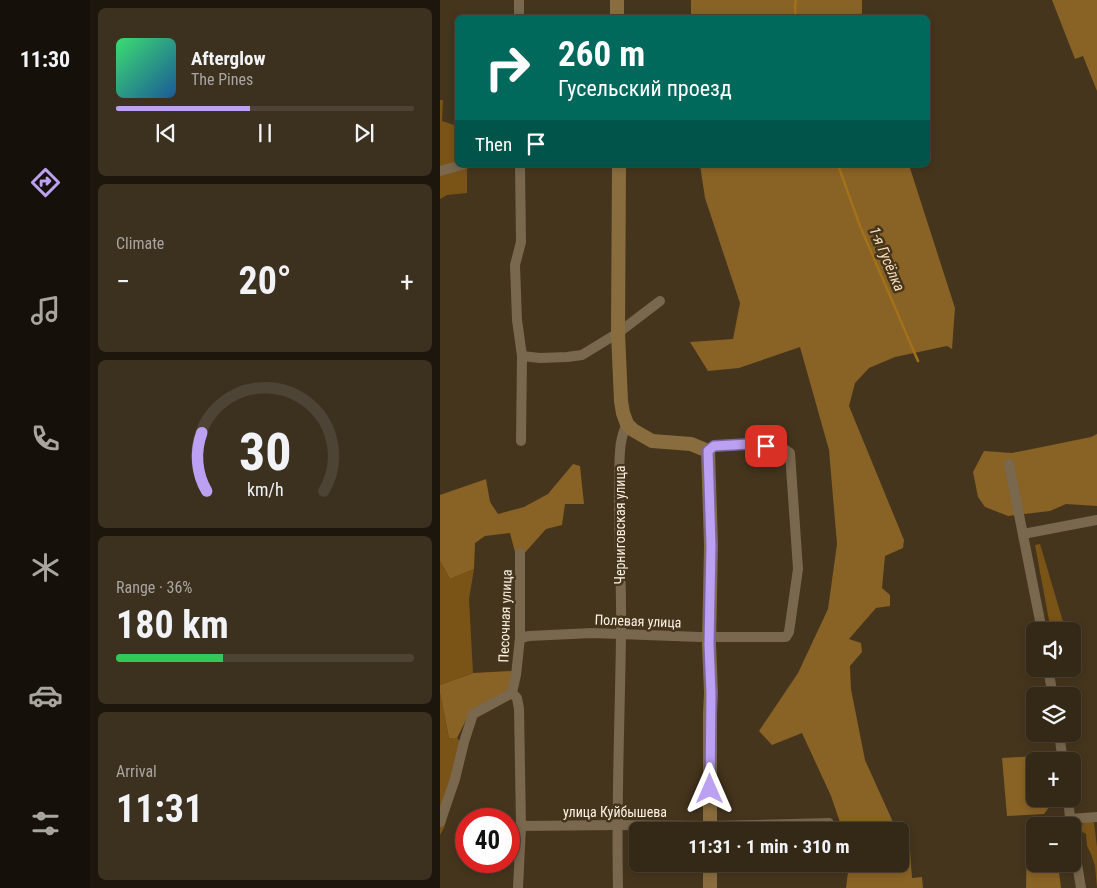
<!DOCTYPE html>
<meta charset="utf-8">
<style>
body{margin:0;font-family:"Roboto Condensed",sans-serif;background:#3c301f;color:#f1f3f6;height:100vh;display:flex;flex-direction:column;font-size:19px;white-space:nowrap}
*{box-sizing:border-box;margin:0}
p{font-size:16px;color:#a9a6a1}
.icon{flex:none;width:28px;height:28px;fill:none;stroke:currentColor;stroke-width:2;stroke-linecap:round;stroke-linejoin:round}
.map{position:relative;flex:1;overflow:hidden}
.sheet{display:flex;flex-direction:column;gap:8px;padding:8px;background:#1d160c;width:350px}
.sheet>*{flex:none}
.guide{position:absolute;left:15px;top:15px;width:475px;height:152px;border-radius:8px;box-shadow:0 2px 8px #0003,0 0 0 1px #4e4435;background:#00695c;color:#fff;overflow:hidden}
.fabs{position:absolute;left:586px;top:622px;display:grid;gap:10px}
.fabs a{display:grid;place-items:center;width:55px;height:55px;border-radius:8px;background:#342816;box-shadow:0 2px 8px #0003,0 0 0 1px #4e4435;font-size:25px}
.speed{position:absolute;left:15px;top:808px;display:flex;gap:10px;font-size:25px;font-weight:700;text-align:center}
.speed>*{display:grid;place-content:center;width:65px;height:65px;border-radius:50%;background:#342816;box-shadow:0 2px 8px #0003,0 0 0 1px #4e4435;line-height:1}
.speed .limit{border:8px solid #d22;background:#fff;color:#111}
.pin{position:absolute;display:grid;place-items:center;width:42px;height:42px;color:#fff;margin:-21px;border-radius:10px;box-shadow:0 2px 8px #0006}
.me{position:absolute;width:55px;margin:-28px;rotate:0deg;stroke-linejoin:round;filter:drop-shadow(0 0 4px #0008)}
.turn{display:flex;align-items:center;gap:18px;height:105px;padding:0 20px;font-size:22px}
.turn .icon{width:65px;height:65px;stroke-width:2.5}
.turn b{display:block;font-size:35px;line-height:42px}
.then{display:flex;align-items:center;height:48px;padding:0 20px;background:#0003;gap:10px;font-size:19px}
.big{font-size:38px;font-weight:700;line-height:1.1}
.sheet .card{flex:1;display:flex;flex-direction:column;justify-content:center;gap:8px;min-width:0;padding:0 18px;border-radius:8px;background:#3c301f}
.sheet .dial{align-items:center;gap:0}
.dial svg{height:130px;overflow:visible;fill:none;stroke:#4e4435;stroke-width:7;stroke-linecap:round;text-anchor:middle}
.dial text{fill:#f1f3f6;stroke:none}
.song{display:flex;align-items:center;gap:15px}
.cover{width:60px;height:60px;border-radius:8px;background:linear-gradient(135deg,hsl(140 70% 55%),hsl(210 70% 35%))}
.played{height:5px;border-radius:2px;background:linear-gradient(90deg,#bca0f2 45%,#4e4435 45%)}
.keys{display:flex;justify-content:space-around;direction:ltr}
.heat{display:flex;justify-content:space-between;align-items:center;font-size:28px;direction:ltr}
.charge{height:8px;border-radius:4px;background:linear-gradient(90deg,#34c759 36%,#4e4435 0)}
.trip{position:absolute;left:189px;top:822px;width:280px;height:50px;border-radius:8px;background:#342816;box-shadow:0 2px 8px #0003,0 0 0 1px #4e4435;font-weight:700;line-height:50px;text-align:center}
main{display:flex;flex:1;min-height:0}
.menu{display:flex;flex-direction:column;width:90px;justify-content:space-around;align-items:center;background:#151009;color:#a9a6a1}
.menu .icon{width:35px;height:35px}
.menu .selected{color:#bca0f2}
.menu b{font-size:22px;color:#f1f3f6}
.map>svg:first-child{display:block}
.green{fill:#795416}
.forest{fill:#896225}
.lines{fill:none;stroke-linecap:round;stroke-linejoin:round}
.stream{stroke:#a27119;stroke-width:2.5}
.street{stroke:#79674e;stroke-width:10}
.secondary{stroke:#8a6d3e;stroke-width:14}
.route-casing{stroke:#7a689d;stroke-width:12}
.route{stroke:#bca0f2;stroke-width:9}
.labels{text-anchor:middle;stroke-width:5;stroke-linejoin:round;paint-order:stroke}
.street-label{font-size:14px;fill:#fdf3e4;stroke:#45351d}
.water-label{font-size:15px;font-style:italic;fill:#fadfb9;stroke:#45351d}
</style>
<main>
<nav class="menu">
<b>11:30</b>
<svg class="icon selected" aria-label="directions" viewBox="0 0 24 24"><path d="M12 3l9 9-9 9-9-9zM9 14v-3h6M13 9l2 2-2 2"/></svg>
<svg class="icon" aria-label="music" viewBox="0 0 24 24"><path d="M9 18V5l10-2v13"/><circle cx="6" cy="18" r="3"/><circle cx="16" cy="16" r="3"/></svg>
<svg class="icon" aria-label="phone" viewBox="0 0 24 24"><path d="M5 4h4l2 5-3 2q2 4 5 5l2-3 5 2v4C11 20 4 13 5 4z"/></svg>
<svg class="icon" aria-label="climate" viewBox="0 0 24 24"><path d="M12 3v18M4 7l16 10M4 17L20 7"/></svg>
<svg class="icon" aria-label="car" viewBox="0 0 24 24"><path d="M5 17H2v-5l4-1 3-4h7l3 4 3 1v5h-3M9 17h6M6 11h13"/><circle cx="7" cy="17" r="2"/><circle cx="17" cy="17" r="2"/></svg>
<svg class="icon" aria-label="filters" viewBox="0 0 24 24"><path d="M4 7h16M4 17h16"/><circle cx="9" cy="7" r="2"/><circle cx="15" cy="17" r="2"/></svg>
</nav>
<section class="sheet">
<div class="card">
<div class="song"><i class="cover"></i><div><b>Afterglow</b><p>The Pines</p></div></div>
<div class="played"></div>
<div class="keys"><svg class="icon" aria-label="previous" viewBox="0 0 24 24"><path d="M18 5L8 12l10 7zM5 5v14"/></svg><svg class="icon" aria-label="pause" viewBox="0 0 24 24"><path d="M8 5v14M16 5v14"/></svg><svg class="icon" aria-label="next" viewBox="0 0 24 24"><path d="M6 5l10 7-10 7zM19 5v14"/></svg></div>
</div>
<div class="card"><p>Climate</p>
<div class="heat"><a>−</a><b class="big">20°</b><a>+</a></div>
</div>
<div class="card dial"><svg viewBox="0 0 100 80">
<path d="M14 69A42 42 0 1 1 86 69"/>
<path d="M14 69A42 42 0 0 1 11 33" stroke="#bca0f2"/>
<text x="50" y="56" font-size="32" font-weight="700">30</text>
<text x="50" y="72" font-size="11">km/h</text>
</svg></div>
<div class="card"><p>Range · 36%</p><b class="big">180 km</b><div class="charge"></div></div>
<div class="card"><p>Arrival</p><b class="big">11:31</b></div>
</section>
<div class="map">
<svg width="657" height="888" viewBox="0 0 657 888">
<rect width="100%" height="100%" fill="#45351d"/>
<g class="green">
<path d="M0 100H3L2 121 17 126 18 165H34L27 169V193L7 195 0 199Z"/>
<path d="M600 544 624 625 625 631H611L595 545Z"/>
<path d="M0 561 10 579 34 569 29 599 33 673 0 685Z"/>
<path d="M0 693 9 738H17L25 747 18 782 4 828 0 835Z"/>
<path d="M651 820 654 823 657 847V888L655 866 651 854 647 846 646 834 641 831 642 826 644 821Z"/>
</g>
<g class="forest">
<rect x="251" y="0" width="171" height="17"/>
<path d="M612 0H657V91L643 56 635 59Z"/>
<path d="M260 165H469L515 308 512 349 507 346 455 357 429 368 415 383 409 406 464 540 463 548 445 556 442 588 450 595V606L436 608 409 639 421 643 422 652 410 666 411 689 425 760 457 831H403L391 796 362 733 332 745 319 731 358 673 388 609 397 544 389 450 360 347 299 368 268 371 250 342 293 339 300 303 265 198Z"/>
<path d="M657 434V506L626 504 610 511 568 516 545 507 538 497 533 472 544 451 572 453 651 437Z"/>
<path d="M133 464 140 466 144 504H125L122 525 106 529 82 556 77 560 70 533 45 536 35 543 34 569 10 579 0 561V495L46 479 50 502 58 514 84 507 108 494Z"/>
<path d="M72 671 69 688 64 693 31 710 17 738H9L0 693V685L33 673Z"/>
<path d="M598 756 604 761H595V799H611L612 803 604 814 567 816 562 758Z"/>
<path d="M587 842H595V864H618L621 888H586Z"/>
<path d="M470 850 472 878 482 877 483 888H406L409 864H460V852Z"/>
</g>
<g class="lines">
<g class="stream">
<path d="M356 0 355 6 356 18"/>
<path d="M398 165 420 226 478 361"/>
</g>
<g class="street">
<path d="M79 0V18"/>
<path d="M80 165 81 242 75 265 77 320 82 356 81 441"/>
<path d="M0 171 22 165"/>
<path d="M82 356 100 358 127 357 142 355 178 333 220 301"/>
<path d="M569 464 602 631"/>
<path d="M583 534 657 520"/>
<path d="M80 638 89 636 152 633 260 637H346L349 632 358 569 350 453 344 449 309 444 274 446 268 451"/>
<path d="M608 669 613 696"/>
<path d="M619 734 623 761"/>
<path d="M628 799 631 826"/>
<path d="M630 819 657 817"/>
<path d="M0 822 15 779 24 742 33 714 72 693"/>
<path d="M81 826 177 825 270 826 389 823"/>
<path d="M632 833 641 888"/>
<path d="M78 888 81 826 79 709 77 698 72 693 76 675 80 638V553"/>
<path d="M178 888C176 803 180 719 181 635 182 583 178 531 179 479 180 460 178 441 187 424"/>
</g>
<g class="secondary">
<path d="M177 0V18"/>
<path d="M179 165 178 333 181 401 183 413 187 424 193 430 212 441 251 444 268 451 271 545 269 644 271 693 270 714V831"/>
<path d="M270 888V864"/>
</g>
</g>
<g class="lines">
<defs>
<path id="route" d="M270 789 271 693 269 644 271 546 268 451 274 446 309 444 326 446"/>
</defs>
<use href="#route" class="route-casing"/>
<use href="#route" class="route"/>
</g>
<g class="labels">
<g class="street-label">
<text transform="translate(180 525) rotate(-90)" y="5">Черниговская улица</text>
<text transform="translate(65 616) rotate(-88)" y="5">Песочная улица</text>
<text transform="translate(198 621) rotate(2)" y="5">Полевая улица</text>
<text x="175" y="817">улица Куйбышева</text>
</g>
<g class="water-label">
<text transform="translate(447 259) rotate(67)" y="5">1-я Гусёлка</text>
</g>
</g>
</svg>
<div class="fabs">
<a><svg class="icon" aria-label="sound" viewBox="0 0 24 24"><path d="M4 9h4l5-4v14l-5-4H4zM17 9q2 3 0 6"/></svg></a>
<a><svg class="icon" aria-label="layers" viewBox="0 0 24 24"><path d="M12 4l9 5-9 5-9-5zM3 14l9 5 9-5"/></svg></a>
<a>+</a>
<a>−</a>
</div>
<div class="speed"><div class="limit">40</div></div>
<div class="pin" style="left:326px;top:446px;background:#d93025"><svg class="icon" aria-label="arrive" viewBox="0 0 24 24"><path d="M6 21V4h12l-3 4 3 4H6"/></svg></div>
<svg class="me" style="left:270px;top:789px" viewBox="-20 -20 40 40"><path d="M0-17L14 15 0 8-14 15z" fill="#bca0f2" stroke="#fff" stroke-width="4"/></svg>
<div class="trip">11:31 · 1 min · 310 m</div>
<div class="guide">
<div class="turn"><svg class="icon" aria-label="right" viewBox="0 0 24 24"><path d="M7 20v-9h11M14 6l5 5-5 5"/></svg><div><b>260 m</b>Гусельский проезд</div></div>
<div class="then">Then<svg class="icon" aria-label="arrive" viewBox="0 0 24 24"><path d="M6 21V4h12l-3 4 3 4H6"/></svg></div>
</div>
</div>
</main>
